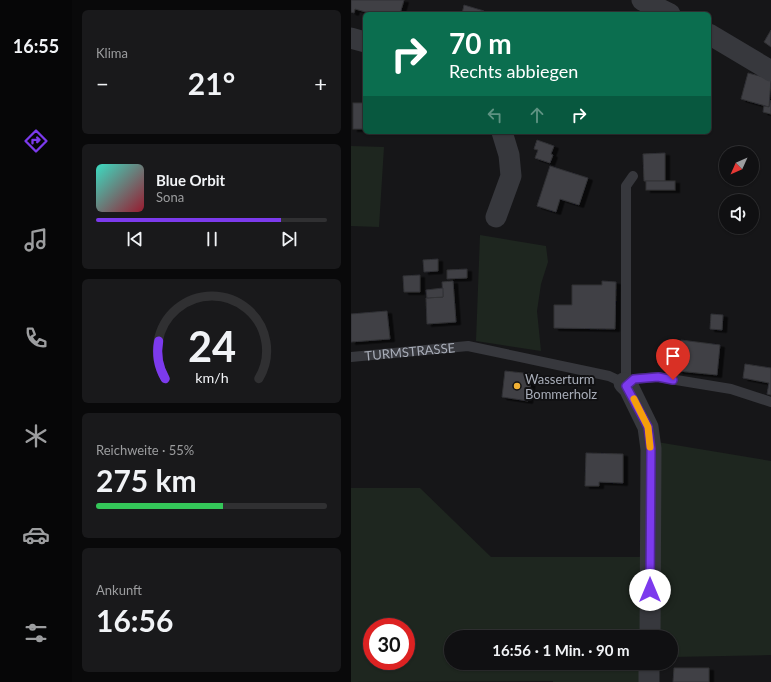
<!DOCTYPE html>
<html lang="de">
<meta charset="utf-8">
<style>
body{margin:0;font-family:Lato,sans-serif;background:#19191b;color:#f1f3f6;height:100vh;display:flex;flex-direction:column;font-size:15px;white-space:nowrap}
*{box-sizing:border-box;margin:0}
p{font-size:13px;color:#9c9d9f}
.icon{flex:none;width:22px;height:22px;fill:none;stroke:currentColor;stroke-width:2;stroke-linecap:round;stroke-linejoin:round}
.map{position:relative;flex:1;overflow:hidden}
.drawer{display:flex;flex-direction:column;gap:10px;padding:10px;background:#09090a;width:279px}
.drawer>*{flex:none}
.banner{position:absolute;left:12px;top:12px;width:348px;height:122px;border-radius:6px;box-shadow:0 1px 3px #0004,0 0 0 1px #303032;background:#0b6e4f;color:#fff;overflow:hidden}
.needle{width:26px;rotate:225deg}
.controls{position:absolute;left:368px;top:146px;display:grid;gap:8px}
.controls a{display:grid;place-items:center;width:40px;height:40px;border-radius:50%;background:#101012;box-shadow:0 1px 3px #0004,0 0 0 1px #303032;font-size:20px}
.speed{position:absolute;left:12px;top:618px;display:flex;gap:8px;font-size:20px;font-weight:700;text-align:center}
.speed>*{display:grid;place-content:center;width:52px;height:52px;border-radius:50%;background:#101012;box-shadow:0 1px 3px #0004,0 0 0 1px #303032;line-height:1}
.speed .limit{border:6px solid #d22;background:#fff;color:#111}
.pin{position:absolute;display:grid;place-items:center;width:34px;height:34px;color:#fff;margin:-41px -17px;border-radius:50% 50% 50% 0;rotate:-45deg;box-shadow:0 0 4px #0007}
.pin .icon{rotate:45deg}
.me{position:absolute;width:44px;margin:-22px;rotate:0deg;stroke-linejoin:round;filter:drop-shadow(0 0 3px #0008)}
.turn{display:flex;align-items:center;gap:14px;height:84px;padding:0 20px;font-size:18px}
.turn .icon{width:52px;height:52px;stroke-width:2.5}
.turn b{display:block;font-size:28px;line-height:34px}
.lanes{display:flex;align-items:center;height:38px;padding:0 20px;background:#0003;justify-content:center;gap:20px;direction:ltr}
.lanes .off{opacity:.35}
.big{font-size:30px;font-weight:700;line-height:1.1}
.drawer .tile{flex:1;display:flex;flex-direction:column;justify-content:center;gap:6px;min-width:0;padding:0 14px;border-radius:6px;background:#19191b}
.drawer .dial{align-items:center;gap:0}
.dial svg{height:104px;overflow:visible;fill:none;stroke:#303032;stroke-width:7;stroke-linecap:round;text-anchor:middle}
.dial text{fill:#f1f3f6;stroke:none}
.song{display:flex;align-items:center;gap:12px}
.cover{width:48px;height:48px;border-radius:6px;background:linear-gradient(135deg,hsl(170 70% 55%),hsl(350 70% 35%))}
.played{height:4px;border-radius:2px;background:linear-gradient(90deg,#7c3aed 80%,#303032 80%)}
.keys{display:flex;justify-content:space-around;direction:ltr}
.heat{display:flex;justify-content:space-between;align-items:center;font-size:22px;direction:ltr}
.charge{height:6px;border-radius:3px;background:linear-gradient(90deg,#34c759 55%,#303032 0)}
.trip{position:absolute;left:93px;top:630px;width:234px;height:40px;border-radius:20px;background:#101012;box-shadow:0 1px 3px #0004,0 0 0 1px #303032;font-weight:700;line-height:40px;text-align:center}
main{display:flex;flex:1;min-height:0}
.tab-bar{display:flex;flex-direction:column;width:72px;justify-content:space-around;align-items:center;background:#060607;color:#9c9d9f}
.tab-bar .icon{width:28px;height:28px}
.tab-bar .selected{color:#7c3aed}
.tab-bar b{font-size:18px;color:#f1f3f6}
.map>svg:first-child{display:block}
.green{fill:#1e261f;fill-rule:evenodd}
.building{fill:#404145;stroke:#303034;filter:url(#shadow)}
.lines{fill:none;stroke-linecap:round;stroke-linejoin:round}
.service{stroke:#37383d;stroke-width:10}
.minor{stroke:#37383d;stroke-width:21}
.route-casing{stroke:#51269a;stroke-width:10}
.route{stroke:#7c3aed;stroke-width:7}
.slow{stroke:#f59e0b;stroke-width:7}
.poi-dot{fill:#f2b134;stroke:#111113;stroke-width:1.5}
.labels{text-anchor:middle;stroke-width:4;stroke-linejoin:round;paint-order:stroke}
.street-label{font-size:13px;fill:#a8adb8;stroke:#111113}
.poi-label{font-size:13px;fill:#a8adb8;stroke:#111113;text-anchor:start}
</style>
<main>
<nav class="tab-bar">
<b>16:55</b>
<svg class="icon selected" aria-label="directions" viewBox="0 0 24 24"><path d="M12 3l9 9-9 9-9-9zM9 14v-3h6M13 9l2 2-2 2"/></svg>
<svg class="icon" aria-label="music" viewBox="0 0 24 24"><path d="M9 18V5l10-2v13"/><circle cx="6" cy="18" r="3"/><circle cx="16" cy="16" r="3"/></svg>
<svg class="icon" aria-label="phone" viewBox="0 0 24 24"><path d="M5 4h4l2 5-3 2q2 4 5 5l2-3 5 2v4C11 20 4 13 5 4z"/></svg>
<svg class="icon" aria-label="climate" viewBox="0 0 24 24"><path d="M12 3v18M4 7l16 10M4 17L20 7"/></svg>
<svg class="icon" aria-label="car" viewBox="0 0 24 24"><path d="M5 17H2v-5l4-1 3-4h7l3 4 3 1v5h-3M9 17h6M6 11h13"/><circle cx="7" cy="17" r="2"/><circle cx="17" cy="17" r="2"/></svg>
<svg class="icon" aria-label="filters" viewBox="0 0 24 24"><path d="M4 7h16M4 17h16"/><circle cx="9" cy="7" r="2"/><circle cx="15" cy="17" r="2"/></svg>
</nav>
<section class="drawer">
<div class="tile"><p>Klima</p>
<div class="heat"><a>−</a><b class="big">21°</b><a>+</a></div>
</div>
<div class="tile">
<div class="song"><i class="cover"></i><div><b>Blue Orbit</b><p>Sona</p></div></div>
<div class="played"></div>
<div class="keys"><svg class="icon" aria-label="previous" viewBox="0 0 24 24"><path d="M18 5L8 12l10 7zM5 5v14"/></svg><svg class="icon" aria-label="pause" viewBox="0 0 24 24"><path d="M8 5v14M16 5v14"/></svg><svg class="icon" aria-label="next" viewBox="0 0 24 24"><path d="M6 5l10 7-10 7zM19 5v14"/></svg></div>
</div>
<div class="tile dial"><svg viewBox="0 0 100 80">
<path d="M14 69A42 42 0 1 1 86 69"/>
<path d="M14 69A42 42 0 0 1 9 40" stroke="#7c3aed"/>
<text x="50" y="56" font-size="32" font-weight="700">24</text>
<text x="50" y="72" font-size="11">km/h</text>
</svg></div>
<div class="tile"><p>Reichweite · 55%</p><b class="big">275 km</b><div class="charge"></div></div>
<div class="tile"><p>Ankunft</p><b class="big">16:56</b></div>
</section>
<div class="map">
<svg width="420" height="682" viewBox="0 0 420 682">
<defs>
<filter id="shadow"><feDropShadow dx="4.5" dy="2.5" stdDeviation="0" flood-color="#0009"/></filter>
</defs>
<rect width="100%" height="100%" fill="#161618"/>
<g class="green">
<path d="M0 146 33 147 28 227 0 226Z"/>
<path d="M129 235 195 246 197 262 190 284 186 311 190 351 125 341Z"/>
<path d="M306 442 420 461V655L320 657V637H308Z"/>
<path d="M0 488H69L140 557H292V637H100V663H291V682H202V681L0 682ZM21 627H55V661H21Z"/>
</g>
<g class="building">
<path d="M0 0H53L49 14H22L4 9 3 13 0 12Z"/>
<path d="M113 5 133 11 132 14H111Z"/>
<path d="M420 30V47L413 42Z"/>
<path d="M397 73 420 79 418 107 390 99Z"/>
<path d="M420 100V114L412 112 413 106 418 107Z"/>
<rect x="2" y="103" width="12" height="26"/>
<path d="M186 140 203 146 200 154 202 155 199 163 184 158 187 150 183 149Z"/>
<path d="M314 153V181H293L292 154Z"/>
<path d="M199 166 237 178 228 205 209 199 205 212 186 206Z"/>
<rect x="295" y="181" width="29" height="9"/>
<path d="M87 259V271L73 272 72 260Z"/>
<path d="M116 269V278L96 279V270Z"/>
<path d="M69 275V292H53L52 276Z"/>
<path d="M102 281 105 322 76 324 75 298 92 297 91 282Z"/>
<path d="M251 281 265 282 264 329 203 328V305H221V285H251Z"/>
<path d="M92 288V297L76 298 75 290Z"/>
<path d="M36 311 39 339 0 342V314Z"/>
<path d="M360 314 372 315 371 330 359 329Z"/>
<path d="M330 340 369 345 366 375 327 371Z"/>
<path d="M394 364 420 368V395L416 394 418 383 392 378Z"/>
<path d="M154 371 181 374 177 401 151 397Z"/>
<path d="M235 453 272 454V483L248 482V486H234Z"/>
<path d="M323 668H358V682H322Z"/>
</g>
<g class="lines">
<g class="service">
<path id="s1" d="M0 357 117 346 258 376 273 383"/>
<path d="M275 386V186L282 176"/>
<path d="M275 386 283 379 307 377 380 389 420 402"/>
</g>
<g class="minor">
<path d="M291 0 319 14"/>
<path d="M358 34 420 71"/>
<path d="M0 38 14 42"/>
<path d="M145 217 160 176 158 155 151 132"/>
<path d="M273 383 278 388 297 427 300 449 299 637"/>
<path d="M298 682V663"/>
</g>
</g>
<g class="lines">
<defs>
<path id="route" d="M299 590 300 449 297 427 275 386 283 379 307 377 322 380"/>
</defs>
<use href="#route" class="route-casing"/>
<use href="#route" class="route"/>
<path class="slow" d="M283 399 297 427 299 447"/>
</g>
<circle class="poi-dot" cx="166" cy="386" r="4"/>
<g class="labels">
<g class="street-label">
<text dy="5" stroke="none"><textPath href="#s1" startOffset="59">TURMSTRASSE</textPath></text>
</g>
<g class="poi-label">
<text x="174" y="384">Wasserturm<tspan x="174" dy="15">Bommerholz</tspan></text>
</g>
</g>
</svg>
<div class="controls">
<a><svg class="needle" viewBox="-14 -14 28 28"><path d="M0-13l5 13h-10z" fill="#e53935"/><path d="M0 13l5-13h-10z" fill="#9c9d9f"/></svg></a>
<a><svg class="icon" aria-label="sound" viewBox="0 0 24 24"><path d="M4 9h4l5-4v14l-5-4H4zM17 9q2 3 0 6"/></svg></a>
</div>
<div class="speed"><div class="limit">30</div></div>
<div class="pin" style="left:322px;top:380px;background:#d93025"><svg class="icon" aria-label="arrive" viewBox="0 0 24 24"><path d="M6 21V4h12l-3 4 3 4H6"/></svg></div>
<svg class="me" style="left:299px;top:590px" viewBox="-20 -20 40 40"><circle r="19" fill="#fff"/><path d="M0-13L10 11 0 6-10 11z" fill="#7c3aed"/></svg>
<div class="trip">16:56 · 1 Min. · 90 m</div>
<div class="banner">
<div class="turn"><svg class="icon" aria-label="right" viewBox="0 0 24 24"><path d="M7 20v-9h11M14 6l5 5-5 5"/></svg><div><b>70 m</b>Rechts abbiegen</div></div>
<div class="lanes"><svg class="icon off" aria-label="left" viewBox="0 0 24 24"><path d="M17 20v-9H6M10 6l-5 5 5 5"/></svg><svg class="icon off" aria-label="ahead" viewBox="0 0 24 24"><path d="M12 20V5M6 11l6-6 6 6"/></svg><svg class="icon" aria-label="right" viewBox="0 0 24 24"><path d="M7 20v-9h11M14 6l5 5-5 5"/></svg></div>
</div>
</div>
</main>
